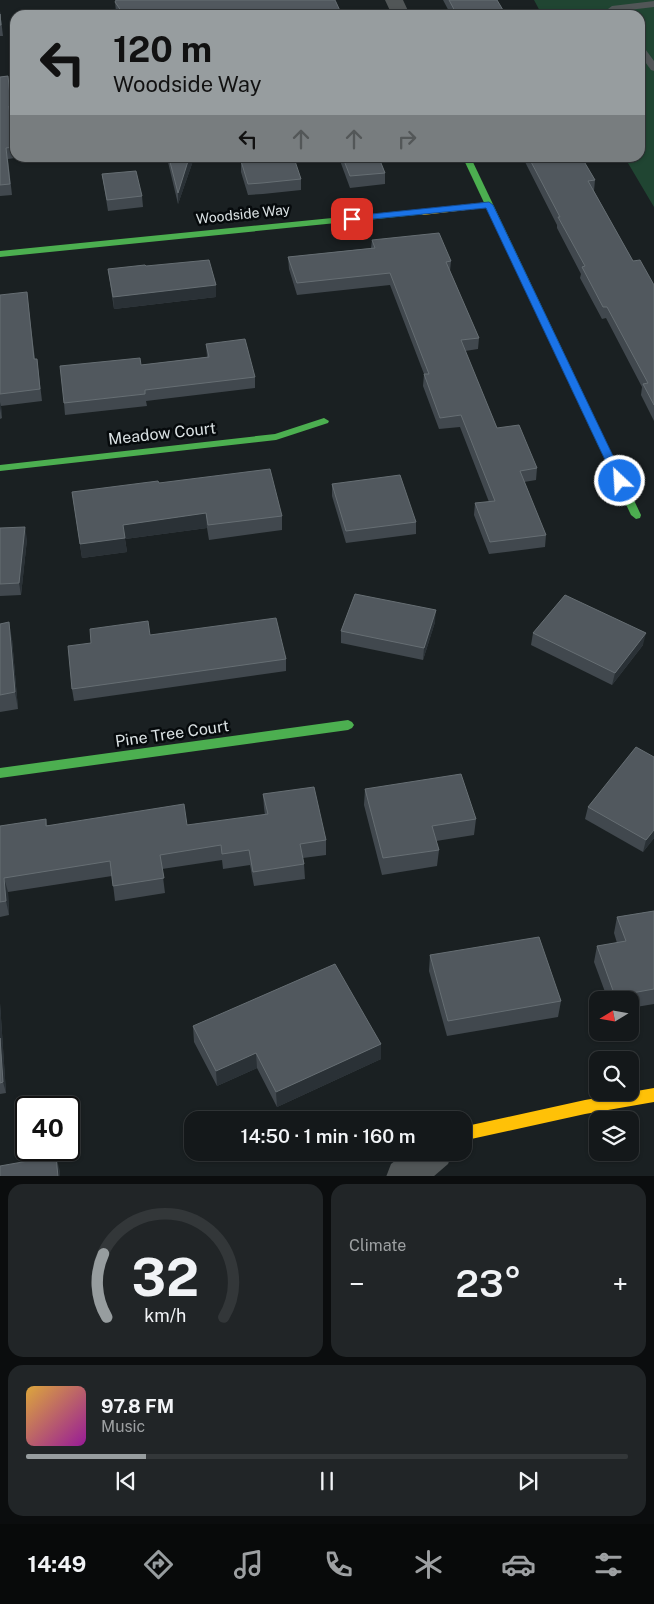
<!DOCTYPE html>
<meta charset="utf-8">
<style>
body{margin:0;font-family:"Public Sans",sans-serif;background:#212527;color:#f1f3f6;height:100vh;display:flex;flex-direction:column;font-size:19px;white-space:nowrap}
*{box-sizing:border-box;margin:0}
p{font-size:16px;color:#9da0a2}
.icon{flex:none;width:28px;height:28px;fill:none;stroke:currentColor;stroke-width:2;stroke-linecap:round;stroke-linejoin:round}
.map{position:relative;height:1176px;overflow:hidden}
.sheet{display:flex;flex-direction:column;gap:8px;padding:8px;background:#0b0d0e;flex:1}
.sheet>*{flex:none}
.banner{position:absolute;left:10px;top:10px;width:635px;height:152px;border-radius:15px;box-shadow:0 1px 4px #0004,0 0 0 1px #333739;background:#979d9f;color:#111;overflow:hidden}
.needle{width:32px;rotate:259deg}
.tools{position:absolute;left:589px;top:991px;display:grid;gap:10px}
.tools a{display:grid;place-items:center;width:50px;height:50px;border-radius:10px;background:#14181a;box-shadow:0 1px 4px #0004,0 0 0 1px #333739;font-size:25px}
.speed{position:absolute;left:15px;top:1096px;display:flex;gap:10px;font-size:25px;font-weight:700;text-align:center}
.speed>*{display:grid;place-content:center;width:65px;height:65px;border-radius:50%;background:#14181a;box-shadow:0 1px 4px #0004,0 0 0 1px #333739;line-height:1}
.speed .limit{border:2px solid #111;border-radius:8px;background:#fff;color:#111}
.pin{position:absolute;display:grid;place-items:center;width:42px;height:42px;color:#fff;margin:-21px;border-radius:10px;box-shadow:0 2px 8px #0006}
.me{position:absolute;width:55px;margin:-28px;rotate:335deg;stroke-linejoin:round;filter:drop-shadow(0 0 4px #0008)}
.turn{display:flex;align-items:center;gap:18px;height:105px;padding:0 20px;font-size:22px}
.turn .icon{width:65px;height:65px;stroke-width:2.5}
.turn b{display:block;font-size:35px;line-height:42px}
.lanes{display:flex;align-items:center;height:48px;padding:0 20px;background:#0003;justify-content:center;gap:25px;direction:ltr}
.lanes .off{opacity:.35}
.big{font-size:38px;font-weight:600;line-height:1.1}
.sheet .widget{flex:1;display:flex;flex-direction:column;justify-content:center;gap:8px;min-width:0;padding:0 18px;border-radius:15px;background:#212527}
.sheet .dial{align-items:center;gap:0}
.dial svg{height:130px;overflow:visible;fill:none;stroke:#333739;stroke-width:7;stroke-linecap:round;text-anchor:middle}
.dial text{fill:#f1f3f6;stroke:none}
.song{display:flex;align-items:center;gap:15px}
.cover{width:60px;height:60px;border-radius:8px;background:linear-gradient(135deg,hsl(40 70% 55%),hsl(300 70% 35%))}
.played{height:5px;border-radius:2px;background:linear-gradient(90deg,#979d9f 20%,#333739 20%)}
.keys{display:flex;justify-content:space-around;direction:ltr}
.heat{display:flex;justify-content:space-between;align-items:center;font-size:28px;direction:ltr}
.sheet .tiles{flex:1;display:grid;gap:8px;grid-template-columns:1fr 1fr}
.widget:last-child{grid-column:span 2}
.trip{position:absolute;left:184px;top:1111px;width:288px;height:50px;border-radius:15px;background:#14181a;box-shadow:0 1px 4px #0004,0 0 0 1px #333739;font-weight:600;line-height:50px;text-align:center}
.tabs{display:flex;height:80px;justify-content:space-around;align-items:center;background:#080a0a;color:#9da0a2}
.tabs .icon{width:35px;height:35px}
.tabs .active{color:#979d9f}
.tabs b{font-size:22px;color:#f1f3f6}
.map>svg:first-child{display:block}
.green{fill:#204532}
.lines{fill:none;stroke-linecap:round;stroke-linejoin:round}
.lane{fill:#515657;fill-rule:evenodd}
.street{fill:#515657;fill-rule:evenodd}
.fast{fill:#4caf50;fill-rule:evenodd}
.slow{fill:#ffc107;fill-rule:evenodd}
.wall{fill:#41484e}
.shaded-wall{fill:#2a3136}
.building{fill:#51585e;stroke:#666e73}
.route{fill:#1a73e8;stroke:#114b97}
.labels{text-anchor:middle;stroke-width:5;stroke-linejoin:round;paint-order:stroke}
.far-street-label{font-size:14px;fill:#dae1e3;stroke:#060a0c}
.street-label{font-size:16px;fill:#dae1e3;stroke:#060a0c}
</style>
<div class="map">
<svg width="654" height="1177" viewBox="0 0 654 1177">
<rect width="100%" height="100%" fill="#1a2022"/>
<path class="green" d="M534 0H654V207L625 158H640V15H542Z"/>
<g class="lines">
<g class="lane">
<path d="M654 1V7L612 12 608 9 612 6Z"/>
<path d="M640 45 643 46 654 61V71L651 70 640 55Z"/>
</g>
<g class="street">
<path d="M385 0H403L410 15H392Z"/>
<path d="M406 1152H453L448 1164 433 1177H386L391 1164Z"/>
</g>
<g class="fast">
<path d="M463 158H471L641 515 640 518 636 519 631 515Z"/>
<path d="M423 209 427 212 426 214 0 257V251Z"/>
<path d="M324 418 329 421 328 423 276 440 0 471V465L275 434Z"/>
<path d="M348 720 352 722 354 725 352 728 348 730 0 778V768Z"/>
</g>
<g class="slow">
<path d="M489 202 493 205 492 207 423 215 419 212 423 209Z"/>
<path d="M654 1088V1102L585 1114 462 1141V1127L585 1100Z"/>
</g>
</g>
<g class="wall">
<path d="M443 0H497L506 15H451Z"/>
<path d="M115 2 342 15H118L116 12Z"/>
<path d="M0 11 3 36H0Z"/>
<path d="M8 76 13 117H10L15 158 8 159 12 195 0 196V77Z"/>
<path d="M167 158H194L178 204Z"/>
<path d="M339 158H379L385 173V184L350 188Z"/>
<path d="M523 158H582L595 180 594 191 633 261 654 285V421L641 395 642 387 606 318 602 319 580 278 581 274 557 228V225Z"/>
<path d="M241 161 301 179V190L263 194 248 195 241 172Z"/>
<path d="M102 174 142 196 143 207 108 211Z"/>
<path d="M372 240 451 261 450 271 479 338 478 349 465 351 497 428 537 468 536 480 524 482 546 535 545 547 489 554 474 515 475 503 489 502 460 427 439 429 423 386 424 374 390 285 297 295 289 269 288 257 371 248Z"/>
<path d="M146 266 216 297 114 309 108 269Z"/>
<path d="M0 295 28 303 35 359H37L42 401 1 406 2 418 0 419Z"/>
<path d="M206 344 255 377V388L146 401 147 406 65 415 64 403 141 365 207 357Z"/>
<path d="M159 483 282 516V530L209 540 207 528 125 539 127 552 82 558 72 492Z"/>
<path d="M332 484 416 522V534L346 543 332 496Z"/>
<path d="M0 528 27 539 21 595 0 596Z"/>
<path d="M435 622 423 660 341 643V631Z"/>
<path d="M0 624 12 639 18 709 0 712Z"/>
<path d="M533 633 643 645 612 685 531 645Z"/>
<path d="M150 635 286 659V671L74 701 72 689Z"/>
<path d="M365 789 476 819 474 835 436 841 439 850 437 866 382 875 364 805Z"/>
<path d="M263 794 326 840V855L303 858 304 864 305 879 254 886 250 865 223 869 222 860 162 869 165 893 115 901 112 876 8 892 9 915 0 917V826L46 819 47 825H187L265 815 264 808Z"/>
<path d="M588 807 654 838 643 852 585 819Z"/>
<path d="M654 911V1004L630 1008V1000H608L594 962 597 946 617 943 614 933 617 917Z"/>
<path d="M430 955 561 1001 558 1017 447 1036 429 971Z"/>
<path d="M0 1003 6 1093 0 1094Z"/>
<path d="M193 1026 381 1044V1059L277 1107 257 1068 217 1086 194 1042Z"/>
</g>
<g class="shaded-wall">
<path d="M189 158H194L178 204V193Z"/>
<path d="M216 285V297L114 309 113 297Z"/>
<path d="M0 402 1 406 2 418 0 408Z"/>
<path d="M206 513 207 528 125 539 127 552 82 558 80 544 123 525Z"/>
<path d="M25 527 27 539 21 595 19 583Z"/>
<path d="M436 610 435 622 423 660 424 648Z"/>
<path d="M9 622 12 639 18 709 15 692Z"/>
<path d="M646 633 643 645 612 685 615 673Z"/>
<path d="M654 830V838L643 852 646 840Z"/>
<path d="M4 878 8 892 9 915 6 901Z"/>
<path d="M0 1003 6 1093 3 1082 0 1038Z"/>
<path d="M381 1044V1059L277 1107 276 1092Z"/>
<path d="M256 1053 257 1068 217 1086 216 1071Z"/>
<path d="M56 1156 60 1171V1177H58Z"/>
</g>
<g class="building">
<path d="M116 0H335L342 15H124L115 2Z"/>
<path d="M449 0H497L506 15H457Z"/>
<path d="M0 14 1 25H0Z"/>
<path d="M8 76 11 106H9L13 147 6 148 10 184 0 185V77Z"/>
<path d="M169 158H189L178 193Z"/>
<path d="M273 158H294L301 179 262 183 248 184 241 161Z"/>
<path d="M343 158H379L385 173 350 176Z"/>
<path d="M529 158H582L595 180 588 181 633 261 640 260 654 285V405L643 384 648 383 607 307H603L582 267 585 266 558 217H560Z"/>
<path d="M136 171 142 196 107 200 102 174Z"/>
<path d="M439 233 451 261 446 262 479 338 461 340 497 428 519 425 537 468 520 471 546 535 490 542 475 503 495 501 461 415 440 418 424 374H429L390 273 297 283 288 257 375 248 372 240Z"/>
<path d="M209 260 216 285 113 297 108 269 145 265 146 266Z"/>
<path d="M27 292 34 359H37L40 389 0 394V295Z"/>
<path d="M245 339 255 377 145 390V394L64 403 60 366 140 358 141 365 209 357 206 344Z"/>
<path d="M270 469 282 516 208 525 206 513 123 525 125 538 80 544 72 492 158 481 159 483Z"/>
<path d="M400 475 416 522 346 531 332 484Z"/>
<path d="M25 527 19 583 0 584V528Z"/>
<path d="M355 594 436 610 424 648 341 631Z"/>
<path d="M565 595 646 633 615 673 533 633Z"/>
<path d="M276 618 286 659 72 689 68 646 91 643 90 629 148 621 150 635Z"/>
<path d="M9 622 15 692 0 695V624Z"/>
<path d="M636 747 654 757V830L646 840 588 807Z"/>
<path d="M461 774 476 819 432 826 439 850 383 858 365 789Z"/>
<path d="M314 787 326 840 300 844 304 864 253 872 249 850 222 854 221 845 160 855 164 878 113 886 110 861 4 878 6 901 0 902V826L46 819V826L184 804 187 825 268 814 263 794Z"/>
<path d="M654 911V989L615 996 597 946 626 941 617 917Z"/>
<path d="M539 937 561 1001 448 1021 430 955Z"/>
<path d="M335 964 381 1044 276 1092 256 1053 216 1071 193 1026Z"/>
<path d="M0 1038 3 1082 0 1083Z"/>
<path d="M56 1156 58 1177H0V1166Z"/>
</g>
<path class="route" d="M489 202 493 205 625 481 624 483 620 484 615 481 486 208 352 221 348 219 352 216Z"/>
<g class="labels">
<g class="far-street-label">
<text transform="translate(243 214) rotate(-6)" y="5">Woodside Way</text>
</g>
<g class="street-label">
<text transform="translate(162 433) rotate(-6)" y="6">Meadow Court</text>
<text transform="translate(172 733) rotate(-8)" y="6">Pine Tree Court</text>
</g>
</g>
</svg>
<div class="tools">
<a><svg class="needle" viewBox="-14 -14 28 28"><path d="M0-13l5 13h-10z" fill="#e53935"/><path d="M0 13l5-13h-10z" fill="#9da0a2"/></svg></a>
<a><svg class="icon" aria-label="search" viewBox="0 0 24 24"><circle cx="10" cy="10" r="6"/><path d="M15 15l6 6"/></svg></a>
<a><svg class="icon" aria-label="layers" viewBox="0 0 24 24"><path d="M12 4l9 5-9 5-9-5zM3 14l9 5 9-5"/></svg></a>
</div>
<div class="speed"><div class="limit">40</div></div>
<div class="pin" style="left:352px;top:219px;background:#d93025"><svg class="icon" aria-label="arrive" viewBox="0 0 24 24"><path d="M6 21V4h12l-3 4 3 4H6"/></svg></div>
<svg class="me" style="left:620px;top:481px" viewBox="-20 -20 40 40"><circle r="17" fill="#1a73e8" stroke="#fff" stroke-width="3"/><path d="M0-11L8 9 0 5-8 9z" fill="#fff"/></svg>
<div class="trip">14:50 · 1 min · 160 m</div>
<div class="banner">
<div class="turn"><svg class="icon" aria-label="left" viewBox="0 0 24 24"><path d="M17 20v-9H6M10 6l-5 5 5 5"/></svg><div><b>120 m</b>Woodside Way</div></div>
<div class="lanes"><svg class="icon" aria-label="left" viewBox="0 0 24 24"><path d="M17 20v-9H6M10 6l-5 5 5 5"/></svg><svg class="icon off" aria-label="ahead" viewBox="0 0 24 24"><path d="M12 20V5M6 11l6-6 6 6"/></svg><svg class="icon off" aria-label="ahead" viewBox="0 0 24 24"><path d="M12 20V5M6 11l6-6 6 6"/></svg><svg class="icon off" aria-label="right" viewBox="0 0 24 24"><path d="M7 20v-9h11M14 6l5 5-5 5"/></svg></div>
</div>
</div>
<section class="sheet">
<div class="tiles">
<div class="widget dial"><svg viewBox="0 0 100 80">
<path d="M14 69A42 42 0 1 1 86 69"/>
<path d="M14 69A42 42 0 0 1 12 30" stroke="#979d9f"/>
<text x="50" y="56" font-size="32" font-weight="700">32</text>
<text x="50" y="72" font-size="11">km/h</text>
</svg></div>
<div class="widget"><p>Climate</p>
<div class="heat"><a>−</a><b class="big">23°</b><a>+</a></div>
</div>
<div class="widget">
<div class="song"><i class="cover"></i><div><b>97.8 FM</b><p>Music</p></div></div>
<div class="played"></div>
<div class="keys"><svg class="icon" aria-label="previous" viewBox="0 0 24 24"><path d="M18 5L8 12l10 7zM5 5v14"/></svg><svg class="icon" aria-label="pause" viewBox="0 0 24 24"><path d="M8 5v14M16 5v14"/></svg><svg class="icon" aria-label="next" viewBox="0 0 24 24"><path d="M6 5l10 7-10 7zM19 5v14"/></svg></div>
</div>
</div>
</section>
<nav class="tabs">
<b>14:49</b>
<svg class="icon active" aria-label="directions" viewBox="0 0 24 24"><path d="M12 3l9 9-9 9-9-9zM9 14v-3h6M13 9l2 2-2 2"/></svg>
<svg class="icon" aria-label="music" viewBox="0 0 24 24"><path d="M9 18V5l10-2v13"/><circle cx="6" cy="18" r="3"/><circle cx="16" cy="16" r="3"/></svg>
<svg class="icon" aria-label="phone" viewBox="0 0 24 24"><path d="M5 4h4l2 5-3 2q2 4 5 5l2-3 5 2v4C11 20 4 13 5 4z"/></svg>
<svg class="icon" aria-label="climate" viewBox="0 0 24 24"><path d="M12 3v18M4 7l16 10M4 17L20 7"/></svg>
<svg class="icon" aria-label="car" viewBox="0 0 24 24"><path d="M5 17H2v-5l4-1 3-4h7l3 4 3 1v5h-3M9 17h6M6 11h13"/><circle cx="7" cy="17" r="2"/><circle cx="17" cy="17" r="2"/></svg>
<svg class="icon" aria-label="filters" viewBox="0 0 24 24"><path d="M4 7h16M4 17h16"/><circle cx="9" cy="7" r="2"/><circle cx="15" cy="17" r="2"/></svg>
</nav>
